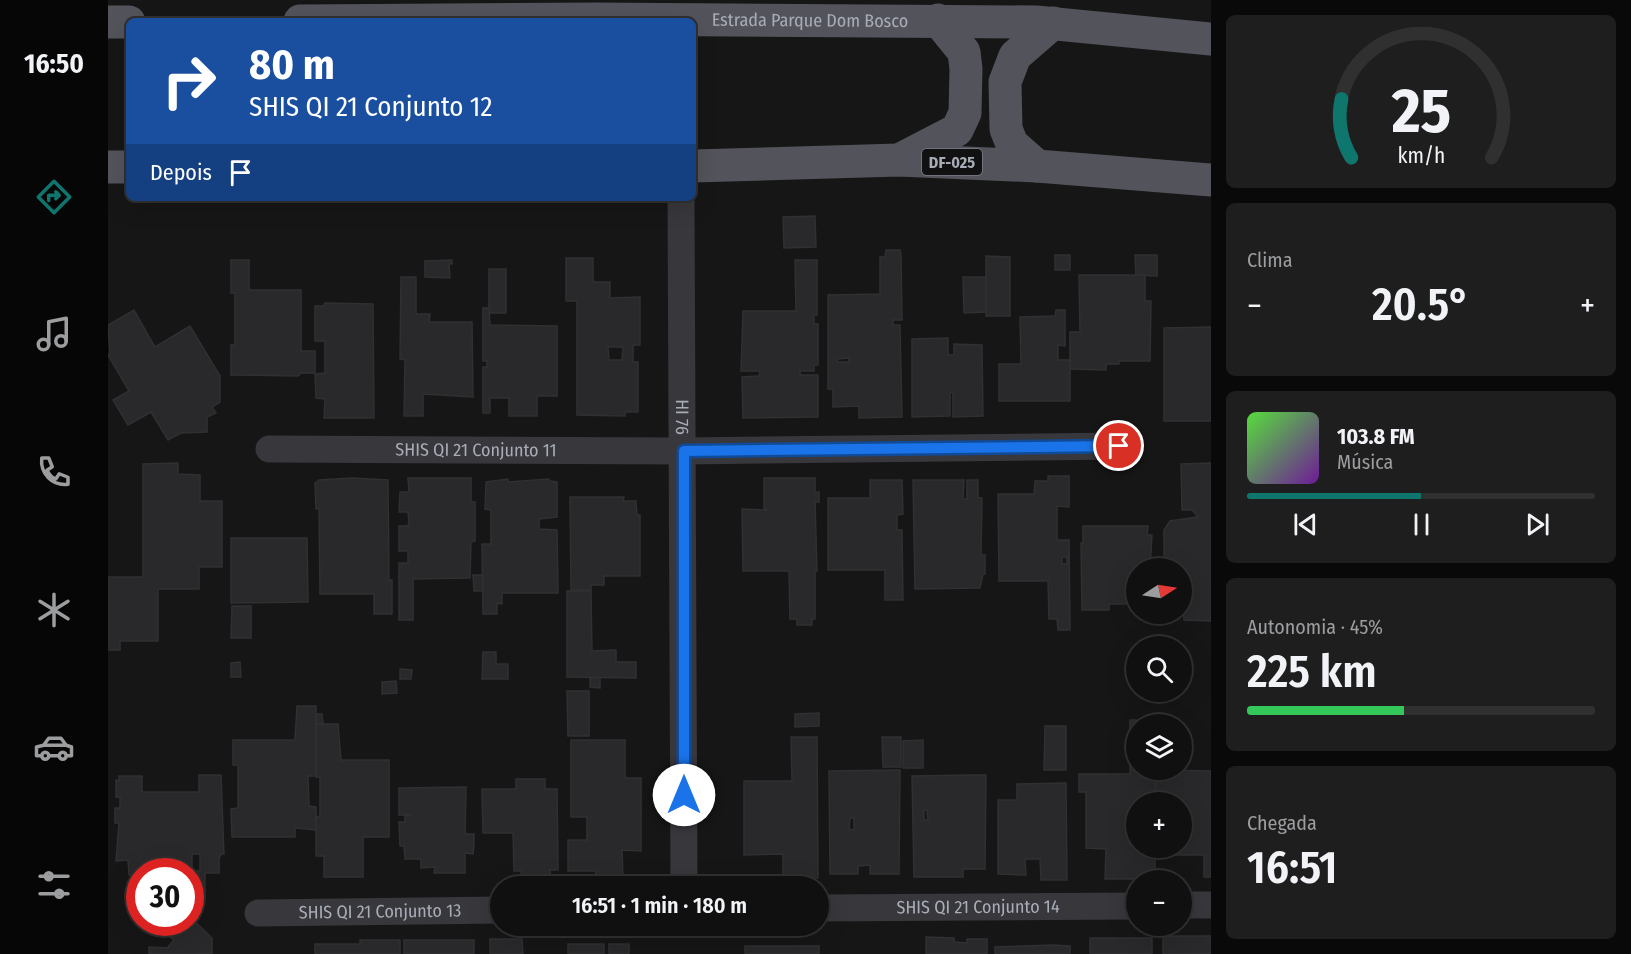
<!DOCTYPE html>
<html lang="pt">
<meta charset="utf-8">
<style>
body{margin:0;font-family:"Fira Sans Condensed",sans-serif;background:#1e1e1f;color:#f1f3f6;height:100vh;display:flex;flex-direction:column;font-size:22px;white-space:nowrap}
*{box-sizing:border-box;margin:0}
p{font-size:20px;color:#9c9d9f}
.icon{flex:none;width:33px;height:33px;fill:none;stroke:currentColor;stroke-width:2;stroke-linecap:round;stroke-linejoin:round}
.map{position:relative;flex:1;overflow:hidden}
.panel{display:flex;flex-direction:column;gap:15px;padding:15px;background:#090909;width:420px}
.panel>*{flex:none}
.hud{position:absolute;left:18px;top:18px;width:570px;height:183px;border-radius:9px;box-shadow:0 6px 24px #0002,0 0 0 2px #303031;background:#1a4fa0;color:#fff;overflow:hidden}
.needle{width:39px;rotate:78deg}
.controls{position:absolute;left:1018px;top:558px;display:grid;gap:12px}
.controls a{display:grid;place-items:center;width:66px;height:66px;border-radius:50%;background:#101011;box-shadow:0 6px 24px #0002,0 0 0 2px #303031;font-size:30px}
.speed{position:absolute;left:18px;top:858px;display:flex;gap:12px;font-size:30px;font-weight:700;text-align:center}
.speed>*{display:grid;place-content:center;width:78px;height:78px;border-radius:50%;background:#101011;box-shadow:0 6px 24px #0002,0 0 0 2px #303031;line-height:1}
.speed .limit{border:9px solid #d22;background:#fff;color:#111}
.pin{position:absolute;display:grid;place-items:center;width:51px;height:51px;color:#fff;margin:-26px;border:3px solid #fff;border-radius:50%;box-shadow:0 2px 6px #0007}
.me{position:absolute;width:66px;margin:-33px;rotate:0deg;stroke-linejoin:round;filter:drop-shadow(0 0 4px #0008)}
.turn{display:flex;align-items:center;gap:21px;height:126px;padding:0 24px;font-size:27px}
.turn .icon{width:78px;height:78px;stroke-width:2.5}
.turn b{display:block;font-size:42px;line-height:51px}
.then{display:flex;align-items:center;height:57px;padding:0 24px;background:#0003;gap:12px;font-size:22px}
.big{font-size:45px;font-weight:600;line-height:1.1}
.panel .widget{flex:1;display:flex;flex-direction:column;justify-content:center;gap:9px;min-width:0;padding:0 21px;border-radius:9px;background:#1e1e1f}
.panel .dial{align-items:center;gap:0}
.dial svg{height:156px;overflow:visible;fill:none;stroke:#303031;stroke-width:7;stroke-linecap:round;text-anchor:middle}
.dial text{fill:#f1f3f6;stroke:none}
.song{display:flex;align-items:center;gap:18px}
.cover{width:72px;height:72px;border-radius:9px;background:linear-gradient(135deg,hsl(110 70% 55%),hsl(280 70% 35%))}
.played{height:6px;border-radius:3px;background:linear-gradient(90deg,#0f766e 50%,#303031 50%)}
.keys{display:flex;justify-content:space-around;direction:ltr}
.heat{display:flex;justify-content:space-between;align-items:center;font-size:33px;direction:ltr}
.charge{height:9px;border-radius:4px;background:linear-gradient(90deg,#34c759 45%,#303031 0)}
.trip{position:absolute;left:382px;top:876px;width:339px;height:60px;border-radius:30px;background:#101011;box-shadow:0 6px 24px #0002,0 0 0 2px #303031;font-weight:600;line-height:60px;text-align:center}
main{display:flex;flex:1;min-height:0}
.tabs{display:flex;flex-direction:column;width:108px;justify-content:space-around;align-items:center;background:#060607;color:#9c9d9f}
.tabs .icon{width:42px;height:42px}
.tabs .current{color:#0f766e}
.tabs b{font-size:27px;color:#f1f3f6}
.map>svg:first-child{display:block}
.building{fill:#29292b;stroke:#303033;stroke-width:1.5;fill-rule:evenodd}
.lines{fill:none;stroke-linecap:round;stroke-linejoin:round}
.minor{stroke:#37373c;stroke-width:27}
.primary{stroke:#53545b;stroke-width:33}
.route-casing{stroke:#114b97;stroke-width:15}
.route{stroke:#1a73e8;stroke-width:10}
.labels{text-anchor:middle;stroke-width:6;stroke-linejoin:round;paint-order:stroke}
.shield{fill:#111112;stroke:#7b7e86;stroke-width:1.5}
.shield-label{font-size:16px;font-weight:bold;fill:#a8acb7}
.street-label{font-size:18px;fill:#a8acb7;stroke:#111112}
</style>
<main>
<nav class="tabs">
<b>16:50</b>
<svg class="icon current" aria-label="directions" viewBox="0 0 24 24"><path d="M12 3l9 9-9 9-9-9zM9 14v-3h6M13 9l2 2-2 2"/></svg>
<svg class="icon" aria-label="music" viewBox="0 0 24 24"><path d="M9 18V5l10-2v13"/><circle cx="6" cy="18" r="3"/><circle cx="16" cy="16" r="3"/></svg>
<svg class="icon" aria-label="phone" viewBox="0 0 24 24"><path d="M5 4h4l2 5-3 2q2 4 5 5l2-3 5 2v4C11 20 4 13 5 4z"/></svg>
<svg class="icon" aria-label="climate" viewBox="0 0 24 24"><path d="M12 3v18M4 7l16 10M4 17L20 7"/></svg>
<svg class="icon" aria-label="car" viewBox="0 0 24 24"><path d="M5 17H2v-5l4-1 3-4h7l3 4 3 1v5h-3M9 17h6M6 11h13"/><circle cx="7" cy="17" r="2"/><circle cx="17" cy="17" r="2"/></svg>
<svg class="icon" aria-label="filters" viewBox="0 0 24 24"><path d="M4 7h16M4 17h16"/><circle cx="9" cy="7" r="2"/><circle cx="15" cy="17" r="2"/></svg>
</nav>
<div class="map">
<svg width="1103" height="954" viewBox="0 0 1103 954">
<rect width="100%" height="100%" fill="#161617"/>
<g class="building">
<path d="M707 216 708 247 676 248 675 217Z"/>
<path d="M778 250H792L793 255 794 320H785V325H792L794 417 751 418V406L725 407V389H720V295L772 294V257H777ZM741 358V362H729V359Z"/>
<rect x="947" y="255" width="15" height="15"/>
<path d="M1027 255H1049V276L1028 275Z"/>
<path d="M878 256 902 257V316H878Z"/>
<path d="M458 258H485V282H502V298L532 297V345H525V362H530V412H517V416L469 415V301H458ZM500 347H515L514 360H501Z"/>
<path d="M123 260H141V290H193V351H207V373H193L190 376 123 375V345H127V293H123Z"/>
<path d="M344 260V264H341L342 278 317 277V261Z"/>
<path d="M687 260H709V315H706V324H710V365H706V371H692V375H710V417L635 418 634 377 651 376 652 371H633L635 311H688Z"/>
<rect x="381" y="269" width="17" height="44"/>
<path d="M971 275H1037V301H1043L1042 361H1011V364H998V370L962 369V332H972Z"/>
<path d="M293 277H308V314H322L321 322H364L365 397 315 394V416H296L297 360 292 359Z"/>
<path d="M855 277H878V312L856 313Z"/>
<path d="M217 303 265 304 266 418H216L217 399 208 398 207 374 217 373V341H207V306H216Z"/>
<path d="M375 308H381L382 325 449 326V396H429V416H401V398H382V413H375V367H379V361H375Z"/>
<path d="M26 310 47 347 82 326 112 376V402L104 407 108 413 99 417V432L73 433 60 440 43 412 20 425 5 400 21 391 0 355 2 353 0 325Z"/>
<path d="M948 310H957V346L950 345V360H962V401H891V364H913L912 317 947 316Z"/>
<path d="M1103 327V421H1056V328Z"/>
<path d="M840 338V355H846V344L874 345 875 416 845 417V392L842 393V416L804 417V339Z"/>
<path d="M70 463V474L92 475V501H114V567H91V589H50V641H12V650H0V577H35V464Z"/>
<path d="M1103 463V621L1076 620 1075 571 1068 561 1056 562V530L1062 521 1090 517 1084 510H1074L1073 464Z"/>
<path d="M940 476H961V507L949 506V540H961L962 630H950L949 619H941L940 581H891L890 494H926L927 481H940ZM954 557H959V564H954Z"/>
<path d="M244 478 280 480 281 580H284V614H266V594H212L211 508 208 509 207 483 211 480Z"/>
<path d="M300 478H363V502H367V541L363 542 362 578 305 579V620H291V563H300V551H291V526H300L301 522 300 512H291L292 492H301Z"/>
<path d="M656 478H707V492H711V502H707L709 571 707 572V619H704V625H689V619H682L681 571H635L634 509 659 510 656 508Z"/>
<path d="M400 479V482L441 479V481L449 482V517L431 519V529L449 530 450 593H394V604L389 603V614H375L374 544H383V510L377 509 378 482Z"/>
<path d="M762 480H794L795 514 789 515V530H794L795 600H777V570H720V498H762Z"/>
<path d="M805 480H856L855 499H859V480H870V498H874L873 555H877V574H875L872 588 807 589Z"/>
<path d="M462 497H516L515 501H528L529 515H532V576H496V585H483V590H463Z"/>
<path d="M975 526H1040L1039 535H1044L1042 568H1029V604H1001V610H974L973 543H975Z"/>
<path d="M123 538H199L200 602 123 603Z"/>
<path d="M365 575H375V591H366Z"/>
<path d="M459 591H483L484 651 508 650V662H528V678L459 677Z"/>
<path d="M124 606H143V638H123Z"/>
<path d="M375 652H388V664H400V679H374Z"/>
<path d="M132 662 133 677H123V663Z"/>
<path d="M292 669 304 670 303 679H292Z"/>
<path d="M492 677V688L482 687V678Z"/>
<path d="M288 681 289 693 274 694V682Z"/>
<path d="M459 691H481V736H460Z"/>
<path d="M189 706H208V776H200L201 806 208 807V830L187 828V837H124L123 809 130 808V765H125V740H187Z"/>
<path d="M711 713V726L687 727V714Z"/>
<path d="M208 714H214L215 724H208Z"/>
<path d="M1022 720H1048V724H1029V770H1048L1047 802H1029V848H1047V879H997L998 849 978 848V792H971V774H1022Z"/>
<path d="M208 724H230L233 760H281V837H255V877H216V856H208V817L212 816V777H208Z"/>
<path d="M937 726H958V770H936Z"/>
<path d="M683 737H709L710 878 675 879V854L636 855V781H684Z"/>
<path d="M774 737H793V767H775Z"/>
<path d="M463 740H517V778H533V851L514 850 515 877H488V871H460V840H479V817H463Z"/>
<path d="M815 740V768H795V741Z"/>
<path d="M792 770 791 874H762V865L750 866V874H722L721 771ZM742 818H746V830L741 829Z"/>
<path d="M1048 770 1103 771V877H1096V855H1057V852H1047V848H1074V802H1047Z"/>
<path d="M91 775H113L116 854H113L111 859V873H97V892H82V872H32V874L21 875 20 860 8 861 11 823H7V808H12V797H8V780L11 781V776H34V792H91ZM84 854H92V871H84Z"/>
<path d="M861 775H878L877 869H855V877H806L804 776ZM816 810H819L820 820H816Z"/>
<path d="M408 779H437V789H449L450 870H442L443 877H413V871H406L405 833H375L374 789H408Z"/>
<path d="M958 783 959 880H933L932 859H917L918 875 890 874V800H909V784Z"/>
<path d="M358 787 357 834H366V845L365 854 357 853V873H326L327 867 313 868V859H297L296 846H292L291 822H297V816L303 815H291V788Z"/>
<path d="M82 917 104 938V954H41V947L59 948 66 940 60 935 73 922H82Z"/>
<rect x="1055" y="936" width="48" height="18"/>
<path d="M818 937 846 938V942L859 943V939H879V954H818Z"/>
<rect x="982" y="938" width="62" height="16"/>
<path d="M382 939H414L415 954H382Z"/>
<path d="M252 940H292V954H207V944H252Z"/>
<rect x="296" y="940" width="70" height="14"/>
<rect x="460" y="944" width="36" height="10"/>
<rect x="501" y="944" width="20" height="10"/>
<path d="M945 945 962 946V954H887V947Z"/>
<rect x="637" y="946" width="74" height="8"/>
</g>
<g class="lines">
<g class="minor">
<path id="s1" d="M573 198 576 886"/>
<path id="s2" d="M161 449 576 451 1011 446"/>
<path d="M1074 905H1103"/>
<path id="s3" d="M711 908 1029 906"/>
<path id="s4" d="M150 913 393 910"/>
</g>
<g class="primary">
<path id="s5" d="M192 21 489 19 928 22 1103 39"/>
<path d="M0 22H21"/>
<path d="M795 158 849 130 857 113 858 69 856 52 830 20"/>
<path d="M585 166 791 160 929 166 1103 180"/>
<path d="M929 166 904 144 898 129 897 82 907 56 945 23"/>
<path d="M0 167H21"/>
</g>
</g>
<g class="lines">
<defs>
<path id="route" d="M576 795V451L1011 446"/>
</defs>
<use href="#route" class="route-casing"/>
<use href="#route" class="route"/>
</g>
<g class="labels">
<rect class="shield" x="814" y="149" width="60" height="26" rx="4.5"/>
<g class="shield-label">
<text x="844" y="168">DF-025</text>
</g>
<g class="street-label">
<text dy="6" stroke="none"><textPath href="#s5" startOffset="510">Estrada Parque Dom Bosco</textPath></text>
<text dy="6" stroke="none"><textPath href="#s1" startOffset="219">HI 76</textPath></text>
<text dy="6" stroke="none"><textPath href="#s2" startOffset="207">SHIS QI 21 Conjunto 11</textPath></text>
<text dy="6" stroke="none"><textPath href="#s3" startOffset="159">SHIS QI 21 Conjunto 14</textPath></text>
<text dy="6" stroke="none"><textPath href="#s4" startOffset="122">SHIS QI 21 Conjunto 13</textPath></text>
</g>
</g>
</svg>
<div class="controls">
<a><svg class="needle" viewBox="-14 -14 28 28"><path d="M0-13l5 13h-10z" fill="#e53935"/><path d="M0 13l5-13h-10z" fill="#9c9d9f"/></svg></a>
<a><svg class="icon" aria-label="search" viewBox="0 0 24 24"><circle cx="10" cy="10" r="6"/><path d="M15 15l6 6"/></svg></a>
<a><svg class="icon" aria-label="layers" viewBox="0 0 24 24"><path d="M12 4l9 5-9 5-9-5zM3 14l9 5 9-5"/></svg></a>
<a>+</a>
<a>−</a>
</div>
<div class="speed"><div class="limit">30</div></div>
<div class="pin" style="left:1011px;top:446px;background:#d93025"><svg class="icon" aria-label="arrive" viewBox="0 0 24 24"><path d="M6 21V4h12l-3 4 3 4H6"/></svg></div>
<svg class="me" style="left:576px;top:795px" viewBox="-20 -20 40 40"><circle r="19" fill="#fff"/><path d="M0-13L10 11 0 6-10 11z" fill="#1a73e8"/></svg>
<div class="trip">16:51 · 1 min · 180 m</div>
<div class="hud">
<div class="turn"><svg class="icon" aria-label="right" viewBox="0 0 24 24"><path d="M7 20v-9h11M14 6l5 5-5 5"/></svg><div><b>80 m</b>SHIS QI 21 Conjunto 12</div></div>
<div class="then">Depois<svg class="icon" aria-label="arrive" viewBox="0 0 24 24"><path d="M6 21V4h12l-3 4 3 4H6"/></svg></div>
</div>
</div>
<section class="panel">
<div class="widget dial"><svg viewBox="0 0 100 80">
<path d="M14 69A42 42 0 1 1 86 69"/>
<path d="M14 69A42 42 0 0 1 9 39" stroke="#0f766e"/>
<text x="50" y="56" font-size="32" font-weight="700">25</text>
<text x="50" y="72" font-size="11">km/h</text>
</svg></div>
<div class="widget"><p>Clima</p>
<div class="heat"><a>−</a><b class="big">20.5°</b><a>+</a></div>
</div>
<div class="widget">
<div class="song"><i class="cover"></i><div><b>103.8 FM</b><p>Música</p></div></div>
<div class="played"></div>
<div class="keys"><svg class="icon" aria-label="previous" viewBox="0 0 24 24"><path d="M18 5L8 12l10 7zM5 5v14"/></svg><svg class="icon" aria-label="pause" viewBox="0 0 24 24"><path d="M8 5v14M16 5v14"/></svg><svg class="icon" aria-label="next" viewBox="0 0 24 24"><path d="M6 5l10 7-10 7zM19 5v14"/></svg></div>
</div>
<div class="widget"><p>Autonomia · 45%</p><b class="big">225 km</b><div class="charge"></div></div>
<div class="widget"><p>Chegada</p><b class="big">16:51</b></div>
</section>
</main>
